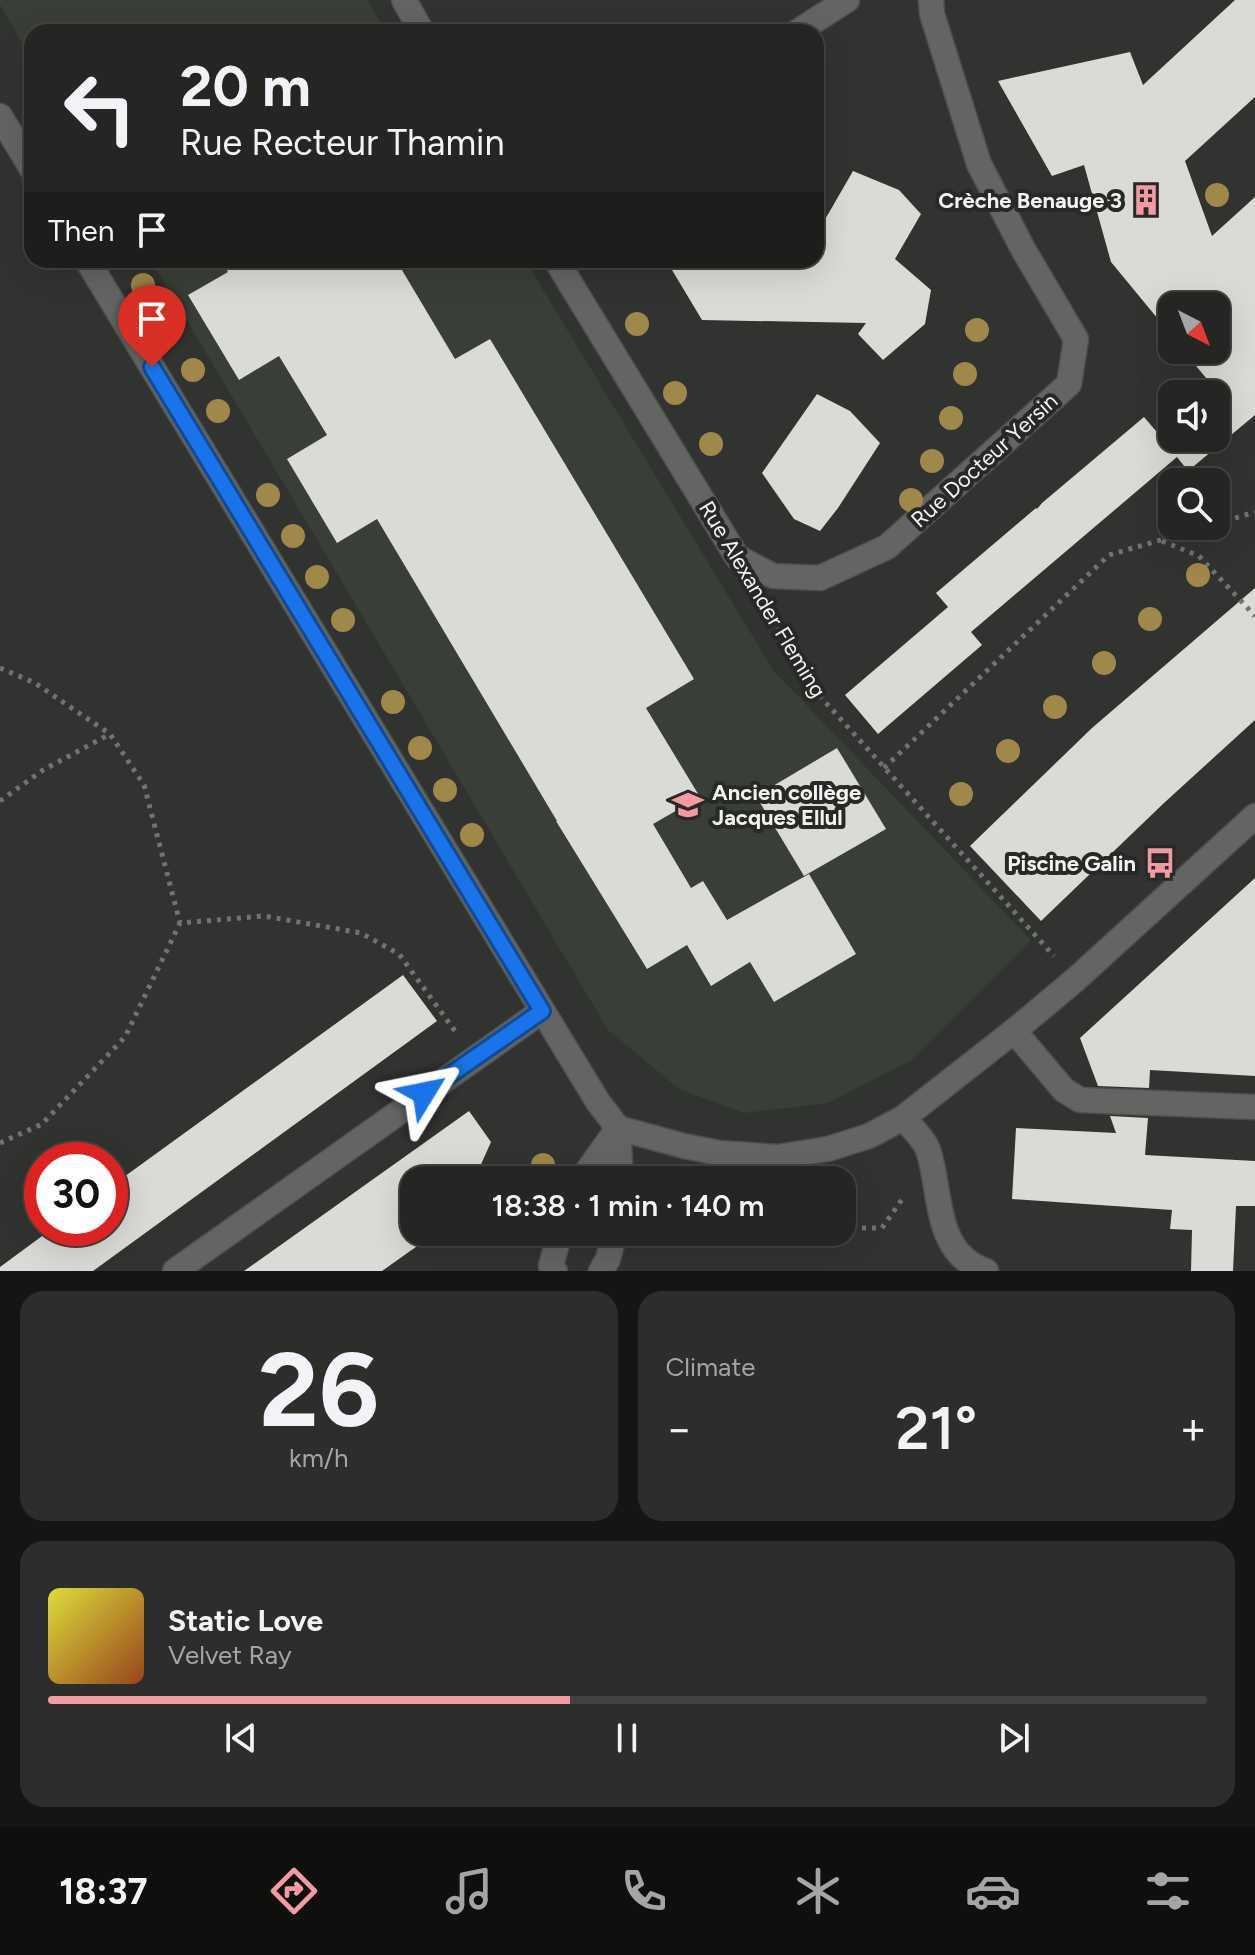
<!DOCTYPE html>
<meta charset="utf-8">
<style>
body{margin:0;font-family:Figtree,sans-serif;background:#2d2e2c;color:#f1f3f6;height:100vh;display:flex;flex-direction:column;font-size:30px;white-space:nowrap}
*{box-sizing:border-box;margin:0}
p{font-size:26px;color:#a3a5a6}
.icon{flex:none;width:44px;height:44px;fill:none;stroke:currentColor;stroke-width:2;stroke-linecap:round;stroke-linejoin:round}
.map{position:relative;height:1271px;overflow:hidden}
.sheet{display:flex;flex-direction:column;gap:20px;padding:20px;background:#141514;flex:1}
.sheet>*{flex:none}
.guide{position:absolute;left:24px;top:24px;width:800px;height:244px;border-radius:24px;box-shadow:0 8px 32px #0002,0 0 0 2px #424341;background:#252624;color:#f1f3f6;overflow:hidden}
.needle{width:52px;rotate:138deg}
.tools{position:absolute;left:1158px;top:292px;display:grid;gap:16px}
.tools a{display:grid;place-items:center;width:72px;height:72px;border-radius:16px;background:#252624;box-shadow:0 8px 32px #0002,0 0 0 2px #424341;font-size:40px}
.speed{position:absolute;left:24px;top:1142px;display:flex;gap:16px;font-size:40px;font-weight:700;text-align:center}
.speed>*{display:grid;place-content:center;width:104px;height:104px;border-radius:50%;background:#252624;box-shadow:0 8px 32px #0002,0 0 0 2px #424341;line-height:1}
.speed .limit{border:12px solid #d22;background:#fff;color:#111}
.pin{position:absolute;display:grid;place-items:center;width:68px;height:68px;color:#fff;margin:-82px -34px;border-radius:50% 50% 50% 0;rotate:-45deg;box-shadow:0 0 8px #0007}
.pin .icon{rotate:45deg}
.me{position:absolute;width:88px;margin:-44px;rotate:55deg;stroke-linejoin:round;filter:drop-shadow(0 0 6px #0008)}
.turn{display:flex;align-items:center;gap:28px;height:168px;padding:0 24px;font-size:36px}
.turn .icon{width:104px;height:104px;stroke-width:2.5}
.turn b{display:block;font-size:56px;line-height:68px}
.then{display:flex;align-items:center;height:76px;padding:0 24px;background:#0003;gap:16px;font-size:30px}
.big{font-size:60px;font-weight:600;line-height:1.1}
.sheet .widget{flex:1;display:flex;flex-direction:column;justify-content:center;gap:12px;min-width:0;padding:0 28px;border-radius:24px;background:#2d2e2c}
.sheet .dial{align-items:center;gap:0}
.dial b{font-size:104px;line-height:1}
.song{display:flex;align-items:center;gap:24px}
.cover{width:96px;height:96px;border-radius:12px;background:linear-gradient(135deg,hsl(60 70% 55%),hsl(20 70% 35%))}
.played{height:8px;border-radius:4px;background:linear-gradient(90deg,#f49aa2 45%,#424341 45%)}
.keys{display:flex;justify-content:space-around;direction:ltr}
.heat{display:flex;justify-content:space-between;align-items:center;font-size:44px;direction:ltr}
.sheet .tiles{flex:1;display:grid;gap:20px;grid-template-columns:1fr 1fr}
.widget:last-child{grid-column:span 2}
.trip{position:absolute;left:400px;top:1166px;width:456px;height:80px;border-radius:24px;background:#252624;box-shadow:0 8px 32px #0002,0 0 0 2px #424341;font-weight:600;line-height:80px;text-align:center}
.menu{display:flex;height:128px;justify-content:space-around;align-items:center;background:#0f0f0e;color:#a3a5a6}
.menu .icon{width:56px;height:56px}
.menu .on{color:#f49aa2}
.menu b{font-size:36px;color:#f1f3f6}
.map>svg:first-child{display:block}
.built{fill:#393e36}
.building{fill:#dadad6}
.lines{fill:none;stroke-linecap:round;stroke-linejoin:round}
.minor-casing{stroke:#4d4f4c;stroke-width:27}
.path{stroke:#717370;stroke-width:5;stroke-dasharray:4 6;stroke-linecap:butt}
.minor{stroke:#636562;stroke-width:24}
.tree{fill:#a0874a}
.route-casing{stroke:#114b97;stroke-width:20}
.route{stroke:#1a73e8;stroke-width:14}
.labels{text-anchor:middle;stroke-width:8;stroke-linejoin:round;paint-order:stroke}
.poi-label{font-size:22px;font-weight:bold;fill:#f2f3f1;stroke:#272926;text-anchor:end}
.street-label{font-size:22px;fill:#f2f3f1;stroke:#272926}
</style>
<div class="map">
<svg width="1255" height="1271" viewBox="0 0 1255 1271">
<rect width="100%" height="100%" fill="#313330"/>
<g class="built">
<path d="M0 0H367L387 32H32V59L0 5Z"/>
<path d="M151 260H525L773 670 1031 940 910 1061 828 1103 744 1113 679 1089 608 1030Z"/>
</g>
<g class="building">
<path d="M1235 0H1255V97L1185 161 1212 236 1255 197V415L1188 471 1177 457 971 632 982 645 878 734 845 695 948 607 936 593 1036 508 1037 509 1042 503 1144 417 1156 431 1172 418V438H1216V394H1200L1211 384 1183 350H1216V306H1172V336L1111 262 1084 165 1052 176 998 81 1130 52 1143 85Z"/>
<path d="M853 171 899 190 921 214 895 259 931 290 925 324 883 360 858 334 866 323 702 320 666 260H816V235Z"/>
<path d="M221 260H396L455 359 490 339 694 679 646 708 700 797 653 824 691 888 703 881 727 920 809 874 856 954 774 1002 750 962 711 986 687 945 647 969 556 821H557L377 519 337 543 287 459 327 435 279 356 239 380 188 295 228 272Z"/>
<path d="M817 394 850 411 880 443 838 508 820 531 794 519 762 473Z"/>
<path d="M1255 588V720L1164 803 1041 921 970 846 1092 728Z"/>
<path d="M837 748 886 829 804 876 756 796Z"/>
<path d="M1255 878V1076L1150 1070 1149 1088 1098 1086 1080 1038Z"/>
<path d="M403 975 437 1021 93 1271H0V1267L53 1228H110V1187Z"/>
<path d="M469 1111 491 1142 474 1180H414V1232H437L382 1271H244Z"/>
<path d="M1110 1116 1148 1118 1145 1155 1255 1161V1206H1236L1233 1271H1191L1192 1230 1170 1229 1172 1210 1012 1199 1016 1128 1116 1133Z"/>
</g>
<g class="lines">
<defs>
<g id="minor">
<path d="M404 0 422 32"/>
<path d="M797 32 847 0"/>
<path d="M0 116 32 169"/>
<path d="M87 260 598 1102 618 1128"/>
<path d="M556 260 737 557 773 576 820 578 887 547 1069 384 1076 339 1023 249 979 164 932 14 931 0"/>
<path d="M1014 1031 1064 1090 1080 1100 1255 1107"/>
<path d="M903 1118C912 1128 926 1141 929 1153 942 1196 934 1253 986 1271"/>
<path d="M618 1128 684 1146 719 1153 777 1157 828 1149 869 1136 903 1118 1014 1031 1075 980 1255 816"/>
<path d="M618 1128 621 1180"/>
<path d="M581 1180 618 1128"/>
<path d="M175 1271 542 1011"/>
<path d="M555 1271 551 1266 560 1232"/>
<path d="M601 1271 608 1259 615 1232"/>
</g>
</defs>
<use href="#minor" class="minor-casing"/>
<g class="path">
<path d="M1216 524 1255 512"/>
<path d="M1162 541 1199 556 1255 616"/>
<path d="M768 610 810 685 1054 956"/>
<path d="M0 668 35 683 110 734 144 785 180 923"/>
<path d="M884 768 1109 555 1209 526"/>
<path d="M0 801 43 770 110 734"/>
<path d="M0 1143 42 1124 125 1037 180 923 264 916 361 933 399 954 455 1031"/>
<path d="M842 1228H882L903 1198"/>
</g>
<use href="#minor" class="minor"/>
</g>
<g class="tree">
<circle cx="1217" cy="195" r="12"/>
<circle cx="143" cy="285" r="12"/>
<circle cx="637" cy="324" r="12"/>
<circle cx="167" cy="325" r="12"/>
<circle cx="977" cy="330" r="12"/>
<circle cx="193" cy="370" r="12"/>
<circle cx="965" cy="374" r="12"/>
<circle cx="675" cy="393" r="12"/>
<circle cx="218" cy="411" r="12"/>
<circle cx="951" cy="418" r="12"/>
<circle cx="711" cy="444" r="12"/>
<circle cx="932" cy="461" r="12"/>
<circle cx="268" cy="495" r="12"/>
<circle cx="911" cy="500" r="12"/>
<circle cx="293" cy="536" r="12"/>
<circle cx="1198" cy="575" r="12"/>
<circle cx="317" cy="577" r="12"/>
<circle cx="1150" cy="619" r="12"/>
<circle cx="343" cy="620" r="12"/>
<circle cx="1104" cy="663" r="12"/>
<circle cx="393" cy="702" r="12"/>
<circle cx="1055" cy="707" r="12"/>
<circle cx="420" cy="748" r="12"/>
<circle cx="1008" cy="751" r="12"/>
<circle cx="445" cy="790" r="12"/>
<circle cx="961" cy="794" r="12"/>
<circle cx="472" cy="835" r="12"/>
<circle cx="543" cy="1165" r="12"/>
</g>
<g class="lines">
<defs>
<path id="route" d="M152 367 542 1011 424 1093"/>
</defs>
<use href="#route" class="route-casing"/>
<use href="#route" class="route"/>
</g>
<defs>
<symbol id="building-bare" viewBox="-9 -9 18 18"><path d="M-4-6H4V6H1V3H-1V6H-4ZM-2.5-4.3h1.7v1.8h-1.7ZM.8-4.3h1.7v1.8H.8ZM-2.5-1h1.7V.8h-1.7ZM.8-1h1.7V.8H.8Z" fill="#f49aa2" stroke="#272926" stroke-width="2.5" paint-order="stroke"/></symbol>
<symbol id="school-bare" viewBox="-9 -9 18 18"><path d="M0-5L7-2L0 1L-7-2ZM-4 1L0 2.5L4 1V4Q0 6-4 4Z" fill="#f49aa2" stroke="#272926" stroke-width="2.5" paint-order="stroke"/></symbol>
<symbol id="bus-bare" viewBox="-9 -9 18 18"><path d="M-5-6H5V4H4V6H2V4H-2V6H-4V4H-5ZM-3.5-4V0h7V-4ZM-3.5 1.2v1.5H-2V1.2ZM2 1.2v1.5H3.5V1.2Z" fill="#f49aa2" stroke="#272926" stroke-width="2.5" paint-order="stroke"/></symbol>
</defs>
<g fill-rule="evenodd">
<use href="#building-bare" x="1124" y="178" width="44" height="44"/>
<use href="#school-bare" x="666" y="783" width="44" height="44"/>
<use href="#bus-bare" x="1138" y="841" width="44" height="44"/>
</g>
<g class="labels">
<g class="poi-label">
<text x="1122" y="208">Crèche Benauge 3</text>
<text x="712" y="800" text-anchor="start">Ancien collège<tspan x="712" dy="25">Jacques Ellul</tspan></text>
<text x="1136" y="871">Piscine Galin</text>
</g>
<g class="street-label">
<text transform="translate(984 460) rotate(-42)" y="8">Rue Docteur Yersin</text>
<text transform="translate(763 599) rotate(59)" y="8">Rue Alexander Fleming</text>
</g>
</g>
</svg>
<div class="tools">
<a><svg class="needle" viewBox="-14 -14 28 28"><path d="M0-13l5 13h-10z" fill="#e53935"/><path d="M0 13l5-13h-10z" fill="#a3a5a6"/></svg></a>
<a><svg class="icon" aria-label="sound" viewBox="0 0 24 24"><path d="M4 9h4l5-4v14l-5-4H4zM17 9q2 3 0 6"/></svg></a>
<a><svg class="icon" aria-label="search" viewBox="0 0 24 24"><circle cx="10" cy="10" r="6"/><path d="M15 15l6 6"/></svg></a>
</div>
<div class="speed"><div class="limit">30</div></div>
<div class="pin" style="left:152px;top:367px;background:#d93025"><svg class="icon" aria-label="arrive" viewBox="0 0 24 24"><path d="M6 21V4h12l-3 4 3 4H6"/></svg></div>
<svg class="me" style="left:424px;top:1093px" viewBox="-20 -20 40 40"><path d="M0-17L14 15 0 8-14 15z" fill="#1a73e8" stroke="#fff" stroke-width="4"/></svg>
<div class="trip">18:38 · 1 min · 140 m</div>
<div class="guide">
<div class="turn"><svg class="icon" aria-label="left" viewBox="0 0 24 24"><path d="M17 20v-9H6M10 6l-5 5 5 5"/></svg><div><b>20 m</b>Rue Recteur Thamin</div></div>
<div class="then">Then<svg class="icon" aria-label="arrive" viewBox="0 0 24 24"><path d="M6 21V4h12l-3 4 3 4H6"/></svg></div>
</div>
</div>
<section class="sheet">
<div class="tiles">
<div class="widget dial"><b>26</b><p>km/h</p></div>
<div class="widget"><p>Climate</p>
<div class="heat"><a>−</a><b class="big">21°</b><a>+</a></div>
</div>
<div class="widget">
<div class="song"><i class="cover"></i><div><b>Static Love</b><p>Velvet Ray</p></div></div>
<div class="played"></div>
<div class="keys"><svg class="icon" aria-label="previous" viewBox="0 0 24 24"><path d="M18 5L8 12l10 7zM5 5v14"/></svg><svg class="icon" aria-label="pause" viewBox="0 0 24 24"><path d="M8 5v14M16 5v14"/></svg><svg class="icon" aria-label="next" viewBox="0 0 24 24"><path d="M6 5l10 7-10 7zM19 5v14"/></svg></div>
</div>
</div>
</section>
<nav class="menu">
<b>18:37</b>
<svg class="icon on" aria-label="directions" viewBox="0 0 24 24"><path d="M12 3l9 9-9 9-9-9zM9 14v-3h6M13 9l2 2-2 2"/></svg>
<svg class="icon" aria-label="music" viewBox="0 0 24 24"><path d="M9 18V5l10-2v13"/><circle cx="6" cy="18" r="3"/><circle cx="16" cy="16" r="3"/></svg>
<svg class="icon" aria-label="phone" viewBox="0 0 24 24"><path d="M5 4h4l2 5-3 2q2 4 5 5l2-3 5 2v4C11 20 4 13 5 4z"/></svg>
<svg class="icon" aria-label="climate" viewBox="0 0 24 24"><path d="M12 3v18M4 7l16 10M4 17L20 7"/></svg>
<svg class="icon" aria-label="car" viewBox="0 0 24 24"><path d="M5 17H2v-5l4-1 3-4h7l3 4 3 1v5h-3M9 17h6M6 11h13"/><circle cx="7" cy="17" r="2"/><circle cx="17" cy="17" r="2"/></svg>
<svg class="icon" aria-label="filters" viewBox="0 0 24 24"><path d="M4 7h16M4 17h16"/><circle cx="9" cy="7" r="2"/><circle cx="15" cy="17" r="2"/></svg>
</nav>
